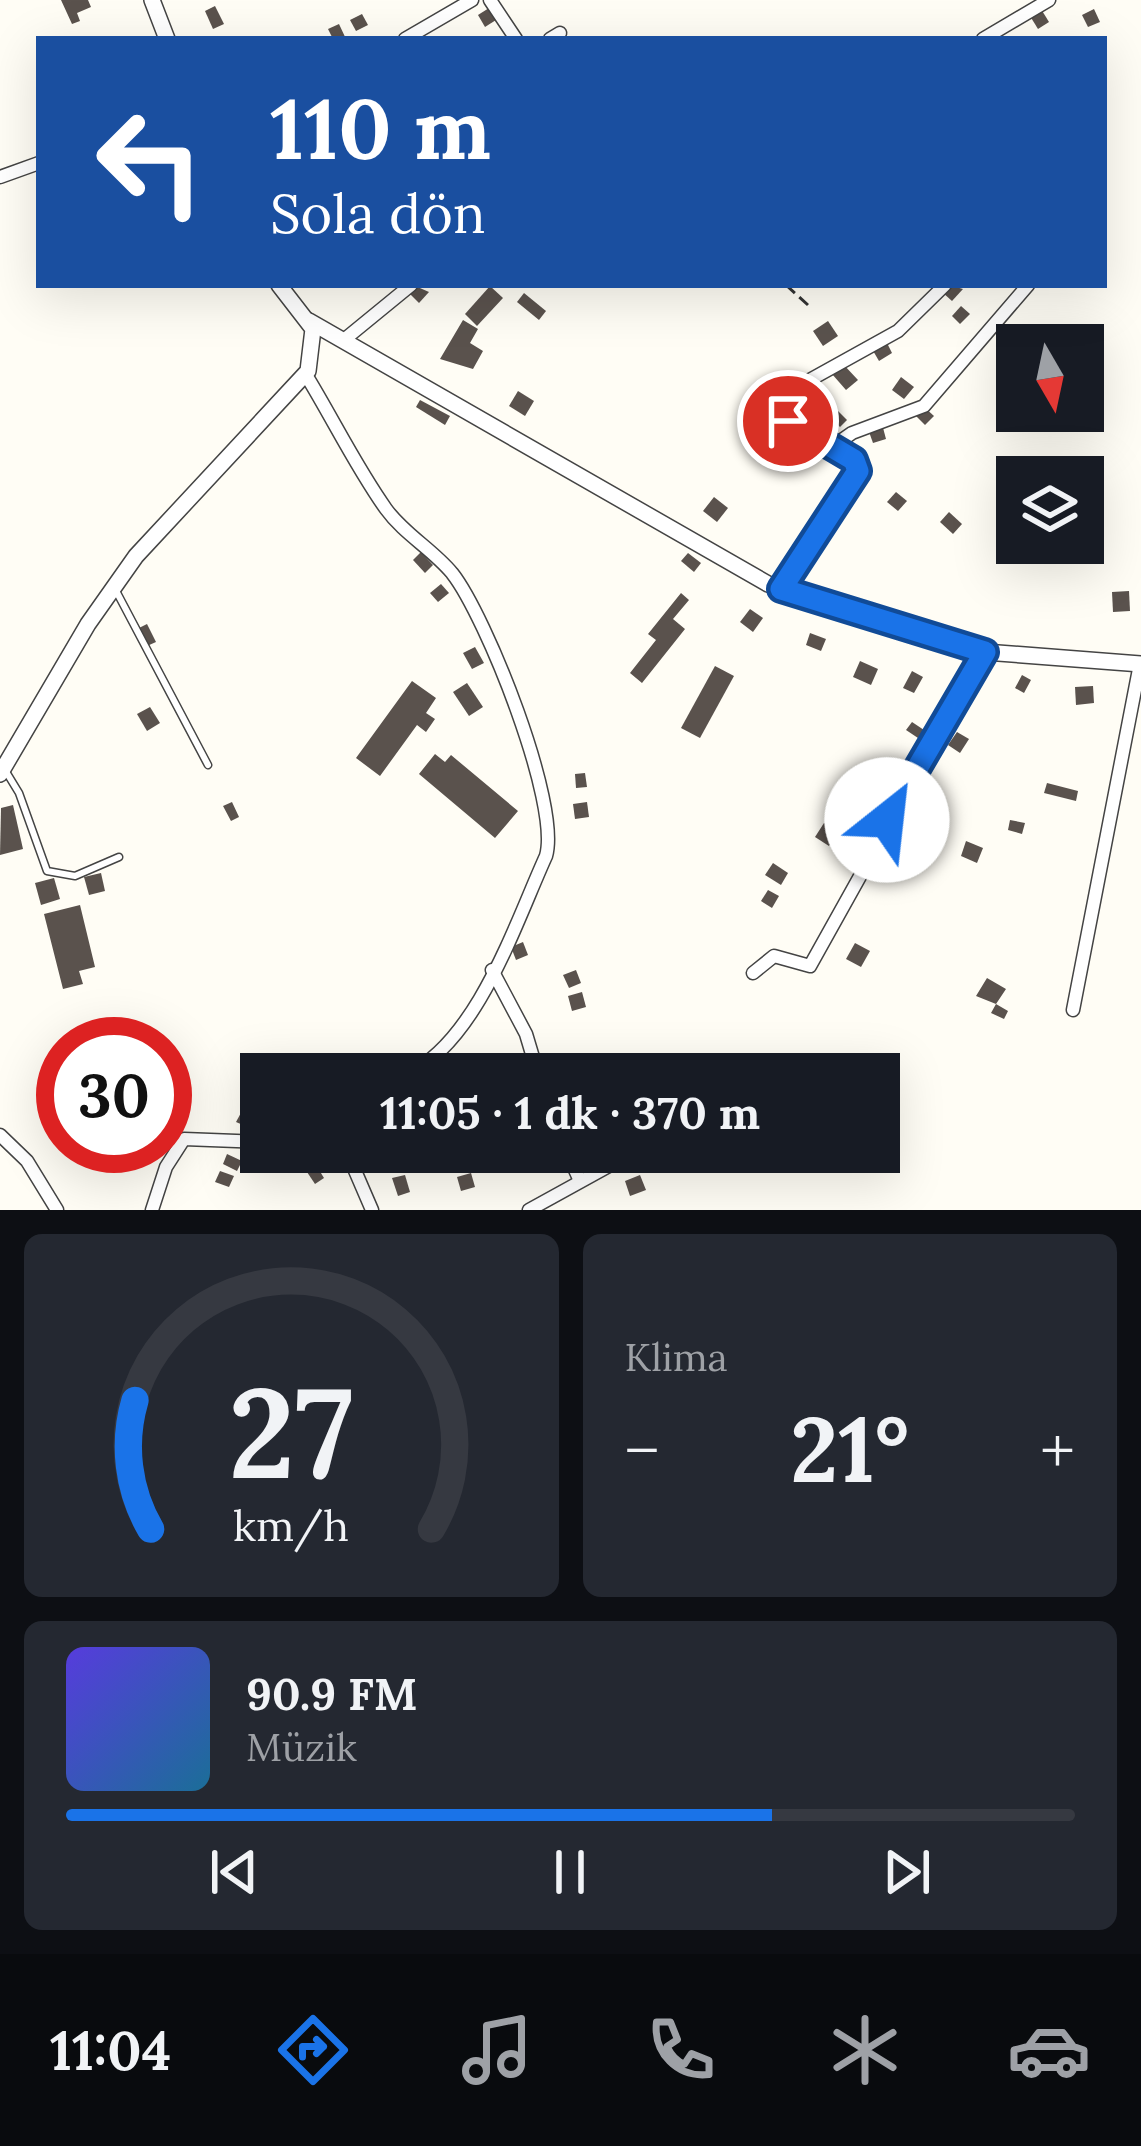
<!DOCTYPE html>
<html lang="tr">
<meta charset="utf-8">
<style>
body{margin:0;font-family:Lora,serif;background:#242831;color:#f1f3f6;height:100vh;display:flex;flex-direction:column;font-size:45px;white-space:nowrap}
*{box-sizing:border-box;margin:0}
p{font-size:39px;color:#9ea1a6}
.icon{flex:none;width:66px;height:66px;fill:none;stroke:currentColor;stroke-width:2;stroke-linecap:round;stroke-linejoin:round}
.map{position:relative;height:1210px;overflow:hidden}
.panel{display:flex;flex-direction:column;gap:24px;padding:24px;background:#0d0f14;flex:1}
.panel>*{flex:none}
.top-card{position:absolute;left:36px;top:36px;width:1071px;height:252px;border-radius:0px;box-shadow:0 12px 48px #0002;background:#1a4fa0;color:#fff;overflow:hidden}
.needle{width:78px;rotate:171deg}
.fabs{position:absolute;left:996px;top:324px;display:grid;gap:24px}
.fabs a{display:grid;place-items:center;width:108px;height:108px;border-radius:0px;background:#171b24;box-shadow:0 12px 48px #0002;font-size:60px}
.speed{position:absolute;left:36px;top:1017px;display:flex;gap:24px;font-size:60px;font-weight:700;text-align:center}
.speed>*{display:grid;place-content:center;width:156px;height:156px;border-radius:50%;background:#171b24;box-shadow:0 12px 48px #0002;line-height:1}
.speed .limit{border:18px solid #d22;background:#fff;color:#111}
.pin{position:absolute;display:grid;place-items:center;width:102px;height:102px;color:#fff;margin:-51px;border:6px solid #fff;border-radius:50%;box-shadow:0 3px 12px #0007}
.me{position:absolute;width:132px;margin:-66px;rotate:29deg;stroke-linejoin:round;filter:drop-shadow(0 0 9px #0008)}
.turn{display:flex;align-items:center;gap:42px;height:252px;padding:0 36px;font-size:54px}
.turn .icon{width:156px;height:156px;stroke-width:2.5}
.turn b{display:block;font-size:84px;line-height:102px}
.big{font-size:90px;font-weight:700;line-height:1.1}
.panel .card{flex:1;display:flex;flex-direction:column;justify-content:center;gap:18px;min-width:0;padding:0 42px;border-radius:18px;background:#242831}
.panel .dial{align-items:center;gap:0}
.dial svg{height:312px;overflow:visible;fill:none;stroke:#363941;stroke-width:7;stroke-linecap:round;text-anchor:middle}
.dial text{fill:#f1f3f6;stroke:none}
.song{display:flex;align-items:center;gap:36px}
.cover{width:144px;height:144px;border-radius:18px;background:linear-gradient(135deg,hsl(250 70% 55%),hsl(200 70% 35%))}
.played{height:12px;border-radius:6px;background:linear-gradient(90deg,#1a73e8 70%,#363941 70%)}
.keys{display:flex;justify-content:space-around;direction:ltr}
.heat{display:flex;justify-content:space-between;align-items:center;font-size:66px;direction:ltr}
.panel .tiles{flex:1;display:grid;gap:24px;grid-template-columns:1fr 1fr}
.card:last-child{grid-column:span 2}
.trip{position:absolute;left:240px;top:1053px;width:660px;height:120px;border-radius:0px;background:#171b24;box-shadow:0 12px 48px #0002;font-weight:700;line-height:120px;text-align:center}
.tab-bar{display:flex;height:192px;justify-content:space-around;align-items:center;background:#090b0e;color:#9ea1a6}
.tab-bar .icon{width:84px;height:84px}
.tab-bar .current{color:#1a73e8}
.tab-bar b{font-size:54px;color:#f1f3f6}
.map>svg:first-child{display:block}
.building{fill:#5a524d}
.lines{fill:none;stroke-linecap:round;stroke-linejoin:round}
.service-casing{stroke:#444;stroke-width:9}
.minor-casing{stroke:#444;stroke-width:15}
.tertiary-casing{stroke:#444;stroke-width:18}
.path{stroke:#333;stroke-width:3;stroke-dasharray:12 6;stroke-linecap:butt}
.service{stroke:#fff;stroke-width:6}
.minor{stroke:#fff;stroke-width:12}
.tertiary{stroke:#fff;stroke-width:15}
.route-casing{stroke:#114b97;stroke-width:30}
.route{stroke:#1a73e8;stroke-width:21}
</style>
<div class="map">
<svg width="1141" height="1210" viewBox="0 0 1141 1210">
<rect width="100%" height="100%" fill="#fffdf5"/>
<g class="building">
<path d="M61 0H88L91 7 77 13 80 21 72 24Z"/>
<path d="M215 6 224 24 213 29 205 11Z"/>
<path d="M489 8 496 20 485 27 478 15Z"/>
<path d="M1041 9 1049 22 1038 29 1030 16Z"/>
<path d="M1094 9 1100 22 1088 27 1082 15Z"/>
<path d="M362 14 368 25 356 31 350 20Z"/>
<path d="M339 24 346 39H333L328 29Z"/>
<path d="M413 285 429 292 419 303 407 291Z"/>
<path d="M949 285 963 289 952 301 942 292Z"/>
<path d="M490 286 503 298 477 326 465 314Z"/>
<path d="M524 293 546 311 539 320 517 302Z"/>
<path d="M961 306 970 314 960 324 952 316Z"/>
<path d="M463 320 478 329 470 343 483 351 473 369 440 359Z"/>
<path d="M828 321 838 336 823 346 813 331Z"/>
<path d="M886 341 892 353 879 361 872 349Z"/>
<path d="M843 364 858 380 846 390 832 374Z"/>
<path d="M901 377 914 387 904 399 892 390Z"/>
<path d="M518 391 534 401 525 416 509 406Z"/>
<path d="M420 400 450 416 445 425 416 407Z"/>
<path d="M923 406 934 416 925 425 915 415Z"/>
<path d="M836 409 847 420 840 427 829 416Z"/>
<path d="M882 424 886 439 873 443 868 429Z"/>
<path d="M896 492 907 501 898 511 887 502Z"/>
<path d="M714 497 728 508 717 522 703 511Z"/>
<path d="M949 512 962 524 953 534 940 522Z"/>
<path d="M421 552 433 565 425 573 413 560Z"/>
<path d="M688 553 701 563 694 572 681 561Z"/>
<path d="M441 584 449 593 438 602 430 593Z"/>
<path d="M1129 591 1130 611 1113 612 1112 592Z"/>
<path d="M681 593 689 600 673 619 685 629 642 683 630 673 656 640 648 634Z"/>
<path d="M750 609 763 618 753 632 740 622Z"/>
<path d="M147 624 156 642 147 646 139 628Z"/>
<path d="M810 633 826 639 821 651 806 645Z"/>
<path d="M475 647 484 663 472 669 463 653Z"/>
<path d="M860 661 878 669 871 685 853 677Z"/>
<path d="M715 666 734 676 700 738 681 728Z"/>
<path d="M912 671 923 677 914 693 903 688Z"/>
<path d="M1022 675 1031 680 1024 693 1015 688Z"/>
<path d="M412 681 436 698 426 713 435 719 426 732 417 725 380 776 356 758Z"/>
<path d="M467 683 483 707 469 716 453 692Z"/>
<path d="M1093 686 1094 703 1076 705 1075 687Z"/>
<path d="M150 707 160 723 147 731 137 714Z"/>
<path d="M912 722 924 730 918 738 906 730Z"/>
<path d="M957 732 969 739 960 753 948 745Z"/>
<path d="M435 754 445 762 451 755 518 811 495 838 419 774Z"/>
<path d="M857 768 869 776 860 788 848 781Z"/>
<path d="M585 773 587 787 576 788 575 774Z"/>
<path d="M1047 783 1078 791 1076 801 1044 793Z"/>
<path d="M232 802 239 817 231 821 223 806Z"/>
<path d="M587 802 589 817 575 819 573 804Z"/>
<path d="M13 805 23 849 0 855 1 808Z"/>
<path d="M1010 820 1025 823 1022 834 1008 830Z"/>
<path d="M824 823 838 832 829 846 815 837Z"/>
<path d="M966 841 983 848 977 863 961 856Z"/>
<path d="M773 863 788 873 781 885 765 875Z"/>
<path d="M101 873 105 891 89 895 84 877Z"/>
<path d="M54 878 60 899 41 905 35 883Z"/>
<path d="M768 890 779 896 772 908 761 901Z"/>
<path d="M80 905 95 967 79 971 83 984 63 989 44 914Z"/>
<path d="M523 942 528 955 516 960 511 947Z"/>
<path d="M855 943 870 951 861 967 846 959Z"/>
<path d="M576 970 581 983 569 988 563 975Z"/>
<path d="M987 978 1006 989 996 1004 1008 1011 1004 1019 991 1013 996 1004 976 996Z"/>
<path d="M582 992 586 1007 572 1011 568 996Z"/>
<path d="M242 1111 255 1117 250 1128 236 1122Z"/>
<path d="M381 1152H395L400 1161 389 1167Z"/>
<path d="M227 1154 242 1161 237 1171 223 1164Z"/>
<path d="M316 1165 324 1178 315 1184 307 1172Z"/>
<path d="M220 1171 234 1176 229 1187 215 1182Z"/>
<path d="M471 1173 475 1187 461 1191 457 1177Z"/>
<path d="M405 1175 410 1192 398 1196 392 1178Z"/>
<path d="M640 1175 646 1190 630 1196 625 1181Z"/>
</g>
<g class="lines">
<defs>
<g id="service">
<path d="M114 587 208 765"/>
<path d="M5 770 19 793 47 871 75 876 119 857"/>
</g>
<g id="minor">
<path d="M490 0 516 39"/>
<path d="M405 39 472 0"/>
<path d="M550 39 560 33"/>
<path d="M983 39 1049 0"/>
<path d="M0 177 39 163"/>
<path d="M345 339 411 285"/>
<path d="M306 375C333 419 356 467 386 509 404 534 432 549 452 573 486 616 561 804 546 856 515 924 478 1040 408 1074"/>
<path d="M832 447 852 433 924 406 1028 285"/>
<path d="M781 589 858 468 854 460 774 414 770 402 898 331 945 285"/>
<path d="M492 970 526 1034 538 1074"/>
<path d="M753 973 774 956 810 966 985 652"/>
<path d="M1073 1010 1140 664"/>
<path d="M0 1135 27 1161 57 1210"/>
<path d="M347 1152 372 1210"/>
<path d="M567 1152 580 1181"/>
<path d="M152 1210 166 1167 184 1139 261 1142"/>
<path d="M529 1210 627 1156"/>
</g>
<g id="tertiary">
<path d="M152 0 167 39"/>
<path d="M309 321 768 584 985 652 1141 664"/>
<path d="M0 774 88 624 136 556 308 371 313 329 279 285"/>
</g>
</defs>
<use href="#service" class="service-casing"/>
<use href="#minor" class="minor-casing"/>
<use href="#tertiary" class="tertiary-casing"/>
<path class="path" d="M786 285 808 305"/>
<use href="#service" class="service"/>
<use href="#minor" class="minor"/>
<use href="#tertiary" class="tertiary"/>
</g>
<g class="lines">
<defs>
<path id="route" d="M788 421 854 460 858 471 781 589 985 652 887 820"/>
</defs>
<use href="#route" class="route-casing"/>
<use href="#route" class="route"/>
</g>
</svg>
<div class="fabs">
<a><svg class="needle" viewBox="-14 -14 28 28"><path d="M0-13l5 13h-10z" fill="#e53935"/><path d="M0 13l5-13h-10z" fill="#9ea1a6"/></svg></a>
<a><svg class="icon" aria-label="layers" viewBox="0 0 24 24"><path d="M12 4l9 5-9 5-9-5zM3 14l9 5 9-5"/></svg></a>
</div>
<div class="speed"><div class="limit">30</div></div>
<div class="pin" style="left:788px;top:421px;background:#d93025"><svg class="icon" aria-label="arrive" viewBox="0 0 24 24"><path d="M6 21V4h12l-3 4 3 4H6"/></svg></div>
<svg class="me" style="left:887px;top:820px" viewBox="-20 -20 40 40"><circle r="19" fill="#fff"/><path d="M0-13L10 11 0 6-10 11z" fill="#1a73e8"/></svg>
<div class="trip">11:05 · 1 dk · 370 m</div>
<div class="top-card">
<div class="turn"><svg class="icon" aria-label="left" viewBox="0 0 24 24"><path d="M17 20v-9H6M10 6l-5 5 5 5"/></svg><div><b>110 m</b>Sola dön</div></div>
</div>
</div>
<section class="panel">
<div class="tiles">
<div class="card dial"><svg viewBox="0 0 100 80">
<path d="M14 69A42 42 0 1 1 86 69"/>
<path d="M14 69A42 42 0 0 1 10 36" stroke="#1a73e8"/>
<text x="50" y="56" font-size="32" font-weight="700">27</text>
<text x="50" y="72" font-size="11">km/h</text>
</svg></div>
<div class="card"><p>Klima</p>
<div class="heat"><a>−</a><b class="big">21°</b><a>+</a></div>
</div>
<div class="card">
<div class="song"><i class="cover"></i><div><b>90.9 FM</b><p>Müzik</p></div></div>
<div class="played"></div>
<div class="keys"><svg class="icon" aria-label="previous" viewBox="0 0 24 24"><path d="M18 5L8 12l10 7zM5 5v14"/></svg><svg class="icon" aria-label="pause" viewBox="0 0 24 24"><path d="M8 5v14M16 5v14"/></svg><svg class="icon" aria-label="next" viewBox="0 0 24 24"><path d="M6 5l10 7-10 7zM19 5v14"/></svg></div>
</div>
</div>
</section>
<nav class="tab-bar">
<b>11:04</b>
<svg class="icon current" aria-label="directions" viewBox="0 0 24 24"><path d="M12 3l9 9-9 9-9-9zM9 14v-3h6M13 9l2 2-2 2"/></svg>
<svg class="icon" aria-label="music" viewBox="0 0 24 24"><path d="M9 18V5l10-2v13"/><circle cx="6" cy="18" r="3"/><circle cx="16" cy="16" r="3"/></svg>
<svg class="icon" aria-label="phone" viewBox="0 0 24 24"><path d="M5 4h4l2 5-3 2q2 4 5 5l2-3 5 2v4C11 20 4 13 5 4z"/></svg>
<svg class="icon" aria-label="climate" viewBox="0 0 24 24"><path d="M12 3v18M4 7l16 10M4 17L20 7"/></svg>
<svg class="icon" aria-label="car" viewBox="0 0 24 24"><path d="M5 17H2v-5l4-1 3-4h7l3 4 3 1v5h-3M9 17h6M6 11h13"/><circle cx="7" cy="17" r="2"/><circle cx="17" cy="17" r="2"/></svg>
</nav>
